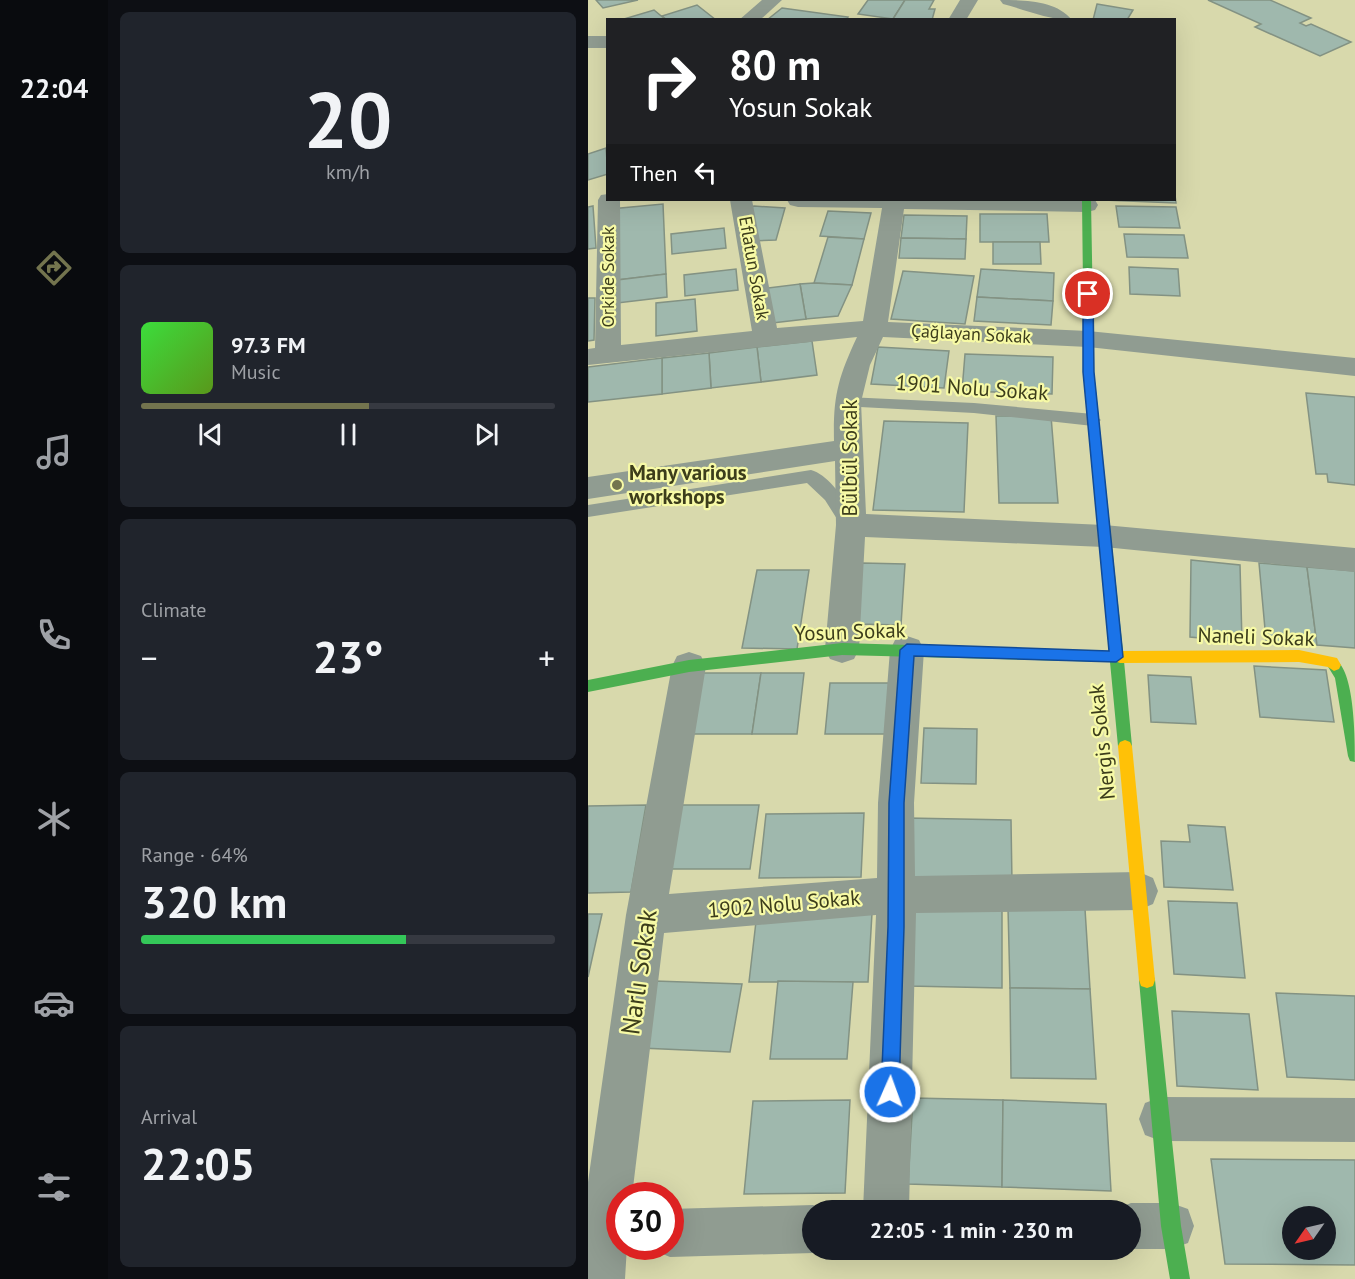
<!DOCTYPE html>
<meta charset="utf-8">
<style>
body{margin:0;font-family:"PT Sans",sans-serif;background:#20242c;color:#f1f3f6;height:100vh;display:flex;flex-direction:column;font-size:22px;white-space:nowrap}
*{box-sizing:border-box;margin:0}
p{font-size:20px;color:#9ea1a6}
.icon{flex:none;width:33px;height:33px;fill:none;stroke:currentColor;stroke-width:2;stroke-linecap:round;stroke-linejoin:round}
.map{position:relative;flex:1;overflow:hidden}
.details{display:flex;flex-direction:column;gap:12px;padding:12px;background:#0d0f14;width:480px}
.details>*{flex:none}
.hud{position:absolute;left:18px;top:18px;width:570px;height:183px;border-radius:0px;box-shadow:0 6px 24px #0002;background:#202124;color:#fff;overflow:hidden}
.needle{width:39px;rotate:236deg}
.buttons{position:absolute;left:694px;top:1206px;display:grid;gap:12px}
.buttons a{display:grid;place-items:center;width:54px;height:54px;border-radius:50%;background:#171b24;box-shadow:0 6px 24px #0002;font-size:30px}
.speed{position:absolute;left:18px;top:1182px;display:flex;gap:12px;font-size:30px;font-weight:700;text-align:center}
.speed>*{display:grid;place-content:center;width:78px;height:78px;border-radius:50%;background:#171b24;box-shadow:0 6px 24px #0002;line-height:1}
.speed .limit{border:9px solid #d22;background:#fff;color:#111}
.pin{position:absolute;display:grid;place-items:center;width:51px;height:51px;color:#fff;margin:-26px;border:3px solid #fff;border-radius:50%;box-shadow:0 2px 6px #0007}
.me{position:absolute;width:66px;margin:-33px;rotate:2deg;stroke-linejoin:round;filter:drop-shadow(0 0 4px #0008)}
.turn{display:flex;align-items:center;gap:21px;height:126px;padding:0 24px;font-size:27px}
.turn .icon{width:78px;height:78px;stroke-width:2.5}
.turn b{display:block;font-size:42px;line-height:51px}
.then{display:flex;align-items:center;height:57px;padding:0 24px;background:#0003;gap:12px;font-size:22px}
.big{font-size:45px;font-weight:800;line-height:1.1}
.details .card{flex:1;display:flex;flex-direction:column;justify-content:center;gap:9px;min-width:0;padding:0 21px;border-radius:9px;background:#20242c}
.details .dial{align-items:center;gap:0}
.dial b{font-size:78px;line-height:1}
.song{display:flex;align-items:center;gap:18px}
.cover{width:72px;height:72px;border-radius:9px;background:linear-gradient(135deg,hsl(120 70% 55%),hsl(90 70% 35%))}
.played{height:6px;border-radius:3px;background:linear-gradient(90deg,#73744e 55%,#363941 55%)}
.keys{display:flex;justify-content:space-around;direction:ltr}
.heat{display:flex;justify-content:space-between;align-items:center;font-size:33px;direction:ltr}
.charge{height:9px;border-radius:4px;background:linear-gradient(90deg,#34c759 64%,#363941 0)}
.trip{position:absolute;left:214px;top:1200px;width:339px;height:60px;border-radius:30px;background:#171b24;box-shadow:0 6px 24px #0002;font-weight:800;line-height:60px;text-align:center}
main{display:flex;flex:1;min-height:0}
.tab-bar{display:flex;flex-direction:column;width:108px;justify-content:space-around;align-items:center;background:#090b0e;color:#9ea1a6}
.tab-bar .icon{width:42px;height:42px}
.tab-bar .on{color:#73744e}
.tab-bar b{font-size:27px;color:#f1f3f6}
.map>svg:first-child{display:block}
.building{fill:#9fb8ad;stroke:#839283;stroke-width:1.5;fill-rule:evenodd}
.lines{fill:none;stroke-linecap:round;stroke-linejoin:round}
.lane{fill:#909c91;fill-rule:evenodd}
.street{fill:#909c91;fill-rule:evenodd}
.fast{fill:#4caf50;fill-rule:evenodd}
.slow{fill:#ffc107;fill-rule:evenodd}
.route{fill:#1a73e8;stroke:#114b97;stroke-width:1.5}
.poi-dot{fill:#73744e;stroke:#f7faa6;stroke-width:2}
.labels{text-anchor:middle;stroke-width:4.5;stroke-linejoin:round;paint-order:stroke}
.far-street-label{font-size:18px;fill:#3c3d1b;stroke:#f7faa6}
.street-label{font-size:21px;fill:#3c3d1b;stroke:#f7faa6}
.poi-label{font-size:21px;font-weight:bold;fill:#3c3d1b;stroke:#f7faa6;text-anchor:start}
.near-street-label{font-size:26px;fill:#3c3d1b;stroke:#f7faa6}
</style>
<main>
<nav class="tab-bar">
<b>22:04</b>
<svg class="icon on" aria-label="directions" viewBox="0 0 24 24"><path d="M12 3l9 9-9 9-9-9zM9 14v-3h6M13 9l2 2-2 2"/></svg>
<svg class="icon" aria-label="music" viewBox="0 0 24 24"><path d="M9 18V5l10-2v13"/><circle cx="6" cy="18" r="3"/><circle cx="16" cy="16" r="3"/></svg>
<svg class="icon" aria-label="phone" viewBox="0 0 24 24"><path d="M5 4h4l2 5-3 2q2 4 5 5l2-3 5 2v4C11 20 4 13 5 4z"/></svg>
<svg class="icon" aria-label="climate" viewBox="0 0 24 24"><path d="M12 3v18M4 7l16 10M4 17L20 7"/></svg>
<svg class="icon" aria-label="car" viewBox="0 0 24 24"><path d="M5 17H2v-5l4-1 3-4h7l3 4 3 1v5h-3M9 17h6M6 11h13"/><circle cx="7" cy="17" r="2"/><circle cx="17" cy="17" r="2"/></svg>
<svg class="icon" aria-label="filters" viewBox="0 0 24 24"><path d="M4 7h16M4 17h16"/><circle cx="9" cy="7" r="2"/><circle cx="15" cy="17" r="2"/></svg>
</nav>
<section class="details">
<div class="card dial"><b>20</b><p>km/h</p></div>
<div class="card">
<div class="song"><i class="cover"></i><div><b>97.3 FM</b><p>Music</p></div></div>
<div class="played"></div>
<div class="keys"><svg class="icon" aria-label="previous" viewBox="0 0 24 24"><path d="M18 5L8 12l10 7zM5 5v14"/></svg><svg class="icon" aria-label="pause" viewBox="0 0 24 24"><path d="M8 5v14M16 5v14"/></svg><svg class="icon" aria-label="next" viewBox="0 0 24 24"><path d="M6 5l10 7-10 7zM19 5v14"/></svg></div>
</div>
<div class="card"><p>Climate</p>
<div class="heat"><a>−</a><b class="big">23°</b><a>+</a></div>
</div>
<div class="card"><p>Range · 64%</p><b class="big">320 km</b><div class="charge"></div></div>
<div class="card"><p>Arrival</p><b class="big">22:05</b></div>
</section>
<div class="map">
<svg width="767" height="1279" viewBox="0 0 767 1279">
<rect width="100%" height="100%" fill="#d8d9ac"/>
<g class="building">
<path d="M8 0H50L15 8Z"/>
<path d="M280 0H317L305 19 270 14Z"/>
<path d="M317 0H346L341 9H347L344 20 305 19Z"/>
<path d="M620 0H682L723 18 712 23 718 26 723 24 763 42 732 56 667 27 673 24Z"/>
<path d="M509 4 545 10 539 20H505Z"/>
<path d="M109 5 128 20H79L74 16Z"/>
<path d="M194 8 260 17 258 20H179Z"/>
<path d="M66 10 78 20 36 19Z"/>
<path d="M18 148 20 174 0 180V154Z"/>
<path d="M586 187 588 203 515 200H586Z"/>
<path d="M75 204 78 274 21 281 22 209Z"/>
<path d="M5 206 8 248 0 249V207Z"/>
<path d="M166 206 197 208 188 240 161 241 155 210Z"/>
<path d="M528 206 588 207 592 228 531 227Z"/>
<path d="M240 211 283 213 276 239 232 236Z"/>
<path d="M392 214H459L461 242H392Z"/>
<path d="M316 215 379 216 378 239 313 238Z"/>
<path d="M136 228 138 248 84 254 83 234Z"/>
<path d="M536 234 596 235 600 258 539 257Z"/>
<path d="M240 237 276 239 264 285 226 283Z"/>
<path d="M313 238 378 239 377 259 311 258Z"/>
<path d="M405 242H452L453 264H405Z"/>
<path d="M541 267 590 269 592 296 542 294Z"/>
<path d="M148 269 150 290 97 296 96 275Z"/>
<path d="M393 269 466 273 465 301 389 297Z"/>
<path d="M315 271 386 276 377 324 303 319Z"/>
<path d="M78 274 79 297 21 304V281Z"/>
<path d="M226 283 264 285 250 316 218 319 212 284Z"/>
<path d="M212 284 218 319 176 324 172 289Z"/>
<path d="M389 297 465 301 463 325 386 321Z"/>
<path d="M0 298H7L6 340 0 341Z"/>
<path d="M107 299 109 331 68 336V303Z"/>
<path d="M224 341 229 375 173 382 169 347Z"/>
<path d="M169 347 173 382 123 388 121 353Z"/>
<path d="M290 347 361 351 356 388 283 384Z"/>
<path d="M121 353 123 388 74 394V358Z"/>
<path d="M377 354 465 357 464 394 374 391Z"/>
<path d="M74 358V394L0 402V367Z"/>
<path d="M718 393 767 397V485L740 482 739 474H728Z"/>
<path d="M408 416H463L470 503H411Z"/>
<path d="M296 421 380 423 376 512 285 510Z"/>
<path d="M603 560 652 565 654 642 602 637Z"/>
<path d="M274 563 317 564 313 625 268 624Z"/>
<path d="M671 563 719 567 729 645 678 640Z"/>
<path d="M719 567 767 571V648L729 645Z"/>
<path d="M169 570H221L209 649 154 648Z"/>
<path d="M666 666 738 670 746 722 672 717Z"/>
<path d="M110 673H173L164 734H99Z"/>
<path d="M173 673H216L209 734H164Z"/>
<path d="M560 675 603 677 608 724 563 722Z"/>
<path d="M242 683H308L305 734H237Z"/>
<path d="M336 728 389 729 388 784 333 783Z"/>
<path d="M58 805 43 892 0 893V806Z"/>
<path d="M93 805H171L162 869H80Z"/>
<path d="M276 813 273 877 171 878 178 814Z"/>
<path d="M319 818 423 820 424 883 315 882Z"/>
<path d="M600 825 637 827 645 890 576 887 573 841 602 842Z"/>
<path d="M580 901 649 903 657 978 586 974Z"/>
<path d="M324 908 414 910V988L320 986Z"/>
<path d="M420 908 497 909 502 989 422 988Z"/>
<path d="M169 913H284L280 982H161Z"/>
<path d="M0 914H14L0 977Z"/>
<path d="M67 981 154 984 142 1052 53 1048Z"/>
<path d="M190 981 265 982 259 1059H182Z"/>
<path d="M422 988 502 989 508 1079 423 1078Z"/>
<path d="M688 993 767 996V1080L699 1077Z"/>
<path d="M584 1011 661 1014 670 1090 589 1086Z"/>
<path d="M325 1098 415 1100 414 1187 320 1184Z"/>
<path d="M262 1100 257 1193 156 1194 165 1101Z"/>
<path d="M415 1100 518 1104 523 1191 414 1187Z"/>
<path d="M623 1159 767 1160V1265L637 1264ZM705 1216H738V1250H705Z"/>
</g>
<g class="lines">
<g class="lane">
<path d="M259 397 386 403 505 414 513 420 505 426 386 413 253 406 251 402 253 398Z"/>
<path d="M223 470C244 476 261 507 271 525L268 530H256L237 500 219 483 0 517V505Z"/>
</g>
<g class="street">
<path d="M174 0H194L172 20H151Z"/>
<path d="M372 0H390L378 20H360Z"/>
<path d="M412 0C436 0 468 0 484 20 460 20 438 10 415 4Z"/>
<rect x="0" y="36" width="20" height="12"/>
<path d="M20 194V200H32L33 345 164 331 142 200H164L189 328 275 321 294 208 210 207 202 205 199 200H507L510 205 507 210 499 212 316 209 300 322 500 331 767 358V376L500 347 295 337 282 365 273 402 278 514 516 525 767 548V572L516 547 277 537 271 649 266 659 254 663 242 659 237 649 248 525 247 461 0 499V477L246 441C245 396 250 378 269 337L0 365V349L7 348 10 200 13 195Z"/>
<path d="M319 636 331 640 336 650 326 803 327 876 551 872 565 878 570 891 565 904 551 910 328 913 321 1210H275L288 915 76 933 44 1196H32V1246H39L37 1279H0V1182L38 915 84 666 89 656 101 652 113 656 118 666 81 894 289 878 290 803 302 650 307 640Z"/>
<path d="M573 1097 767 1098V1142L573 1141 557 1135 551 1119 557 1103Z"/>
<path d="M543 1203H583L600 1209 606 1226 600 1243 583 1249H543V1210H526Z"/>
<path d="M225 1205 237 1210H225V1250H232L225 1253 82 1257 65 1250 64 1246H82V1209Z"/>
</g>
<g class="fast">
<path d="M494 200H503L506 372 535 652 539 657 536 661 544 746 542 750 537 752 532 750 530 746 522 662 254 655 101 672 0 692V680L101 660 254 643 521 651 496 372Z"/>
<path d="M746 659C767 668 767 740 767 762L762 761 760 756 747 678 739 665 741 661Z"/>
<path d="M559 972 565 974 567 980 593 1226 602 1279H582L573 1226 551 980 553 974Z"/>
</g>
<g class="slow">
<path d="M711 650 749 658 753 665 751 669 746 671 740 667 711 662 532 663 527 661 525 657 527 653 532 651Z"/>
<path d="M537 740 542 742 544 746 567 980 565 986 559 988 553 986 551 980 530 746 532 742Z"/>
</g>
</g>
<path class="route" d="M500 291 505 294 506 372 535 657 528 662 326 656 316 803V927L311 1092 308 1099 302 1101 296 1099 293 1092 300 927 301 803 312 650 319 644 521 651 495 372V294Z"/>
<circle class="poi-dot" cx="29" cy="485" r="6"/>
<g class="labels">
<g class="far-street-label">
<text transform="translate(166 268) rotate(80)" y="6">Eflatun Sokak</text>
<text transform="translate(20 277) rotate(-90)" y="6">Orkide Sokak</text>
<text transform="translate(383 334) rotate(3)" y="6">Çağlayan Sokak</text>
</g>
<g class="street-label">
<text transform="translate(384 388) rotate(4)" y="7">1901 Nolu Sokak</text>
<text transform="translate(262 458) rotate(-90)" y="7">Bülbül Sokak</text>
<text transform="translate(262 632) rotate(-2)" y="7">Yosun Sokak</text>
<text transform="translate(668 637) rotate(2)" y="7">Naneli Sokak</text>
<text transform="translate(514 742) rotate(-96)" y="7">Nergis Sokak</text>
<text transform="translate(196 904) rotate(-5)" y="7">1902 Nolu Sokak</text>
</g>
<g class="poi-label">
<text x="41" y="480">Many various<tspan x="41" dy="24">workshops</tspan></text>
</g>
<g class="near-street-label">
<text transform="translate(51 972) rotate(-82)" y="9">Narlı Sokak</text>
</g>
</g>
</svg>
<div class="buttons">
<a><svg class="needle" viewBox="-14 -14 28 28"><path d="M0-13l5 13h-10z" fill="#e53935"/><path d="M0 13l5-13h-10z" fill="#9ea1a6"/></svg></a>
</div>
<div class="speed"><div class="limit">30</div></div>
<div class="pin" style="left:500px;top:294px;background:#d93025"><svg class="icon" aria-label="arrive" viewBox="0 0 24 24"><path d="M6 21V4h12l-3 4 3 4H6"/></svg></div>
<svg class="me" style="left:302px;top:1092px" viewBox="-20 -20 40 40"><circle r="17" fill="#1a73e8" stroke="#fff" stroke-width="3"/><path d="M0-11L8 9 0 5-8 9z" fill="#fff"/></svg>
<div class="trip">22:05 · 1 min · 230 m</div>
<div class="hud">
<div class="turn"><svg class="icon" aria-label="right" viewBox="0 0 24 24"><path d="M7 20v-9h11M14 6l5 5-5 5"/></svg><div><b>80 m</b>Yosun Sokak</div></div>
<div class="then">Then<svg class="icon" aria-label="left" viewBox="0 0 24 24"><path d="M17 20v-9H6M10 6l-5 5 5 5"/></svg></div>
</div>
</div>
</main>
